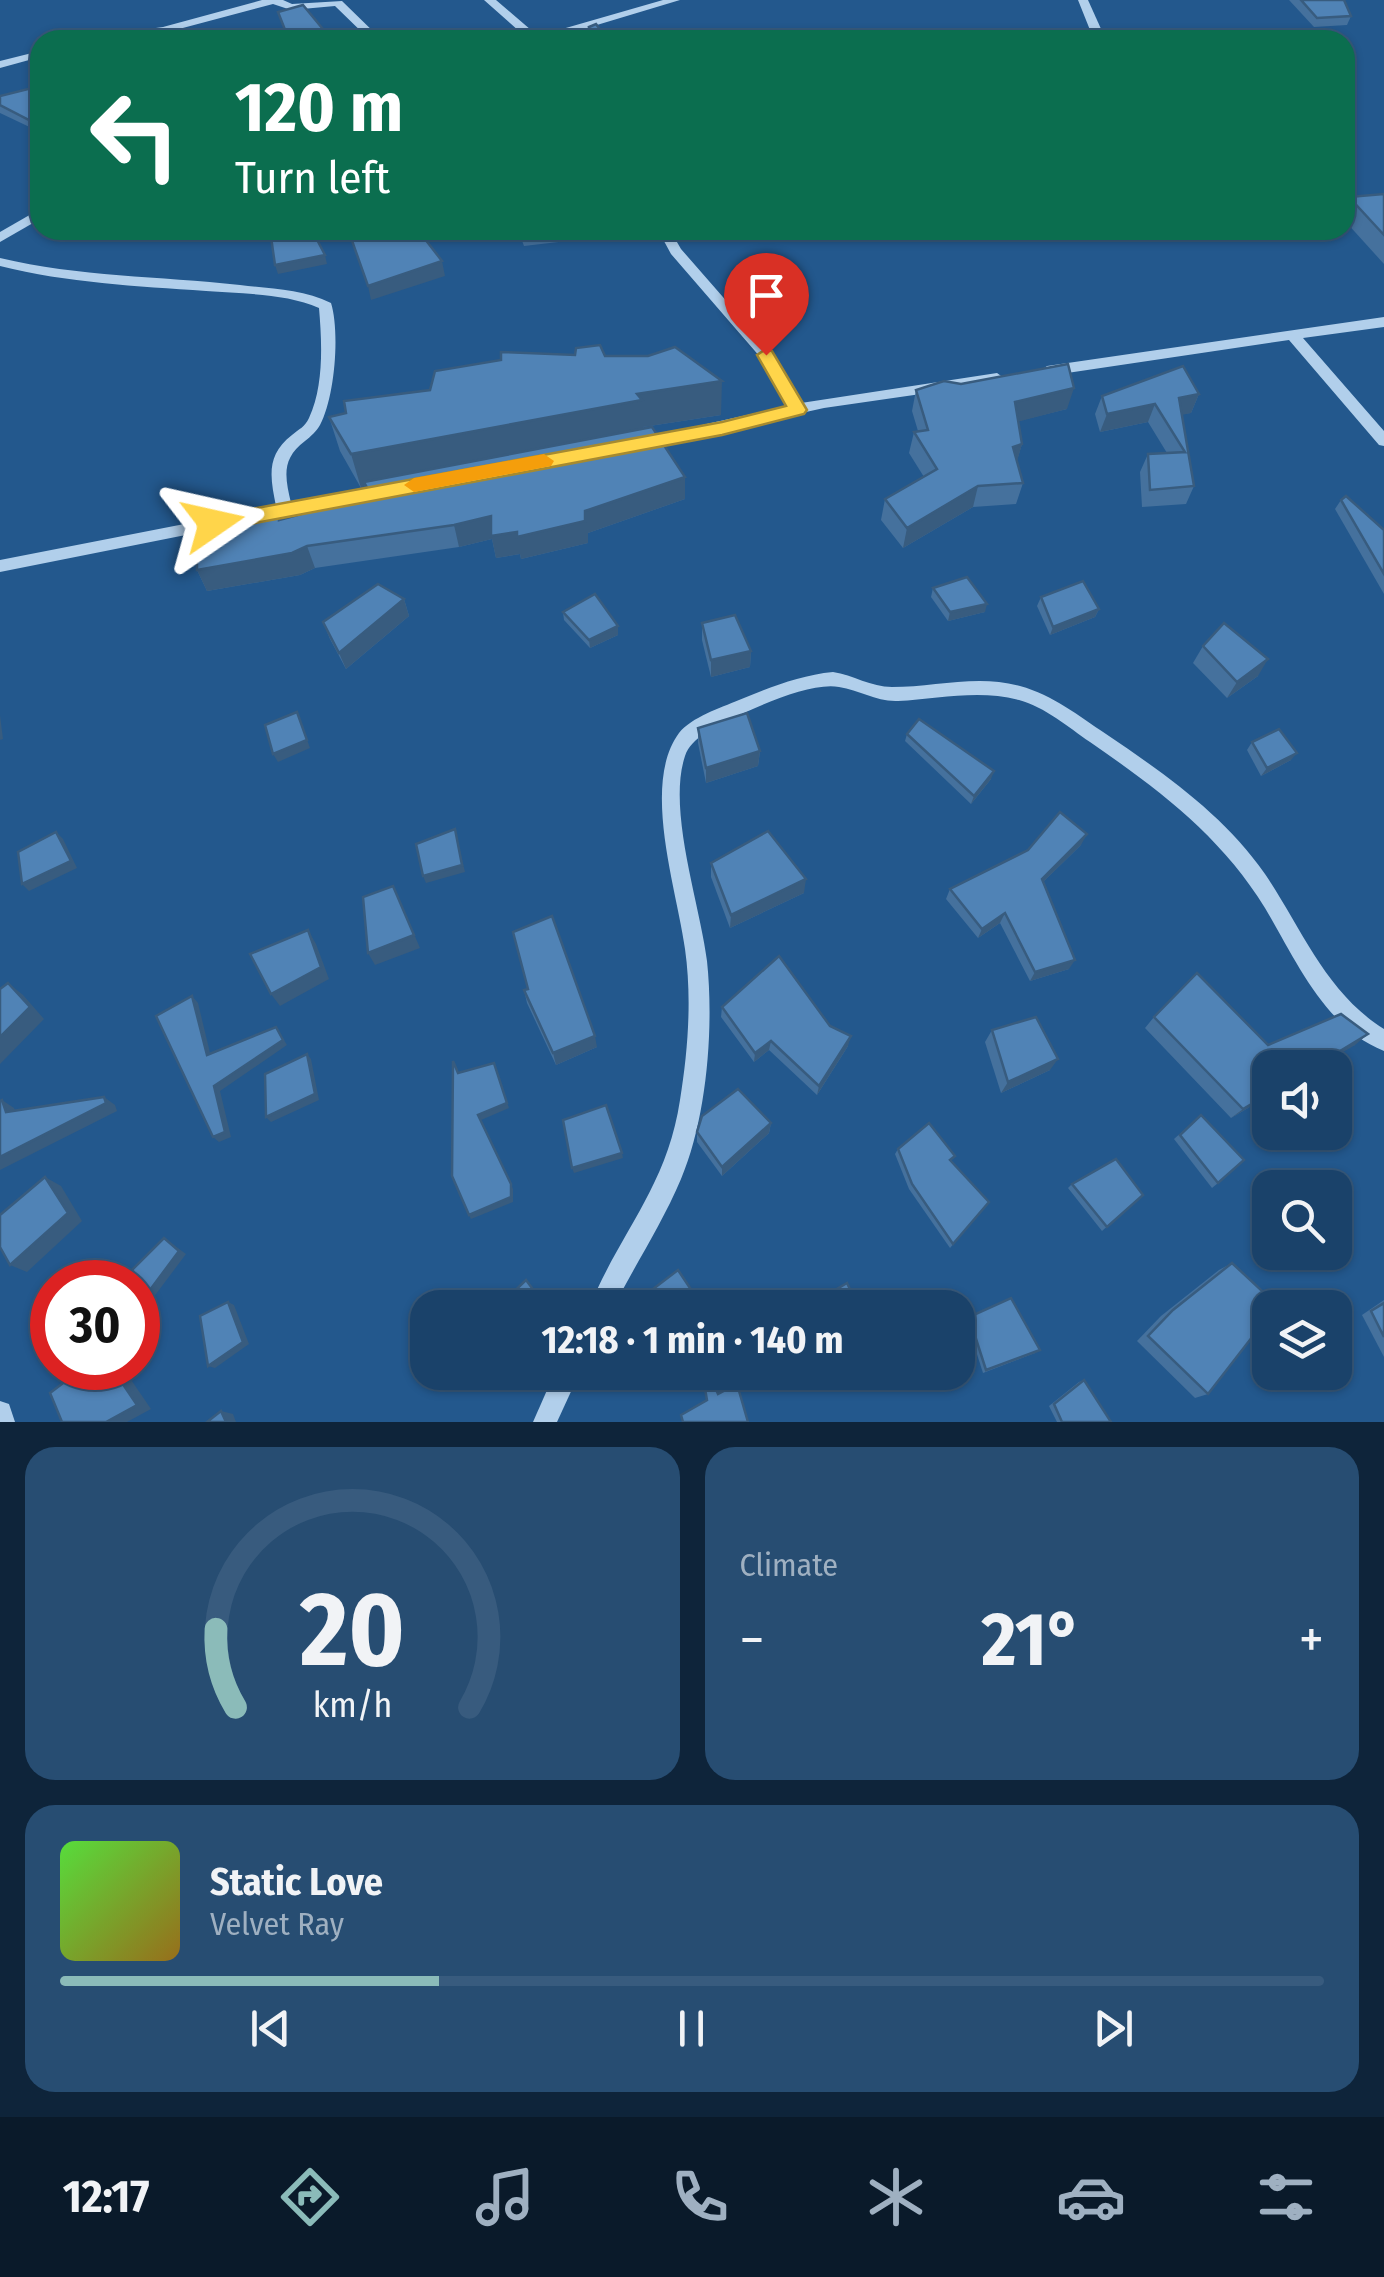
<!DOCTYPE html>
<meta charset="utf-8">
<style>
body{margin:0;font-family:"Fira Sans Condensed",sans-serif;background:#274d72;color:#f1f3f6;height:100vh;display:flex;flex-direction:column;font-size:38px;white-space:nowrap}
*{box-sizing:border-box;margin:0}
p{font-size:32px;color:#9fb0c1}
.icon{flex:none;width:55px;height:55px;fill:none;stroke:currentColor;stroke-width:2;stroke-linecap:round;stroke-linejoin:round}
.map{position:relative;height:1422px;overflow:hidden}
.panel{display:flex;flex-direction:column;gap:25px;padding:25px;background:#0e243a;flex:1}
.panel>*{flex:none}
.top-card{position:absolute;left:30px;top:30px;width:1325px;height:210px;border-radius:30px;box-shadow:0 2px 8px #0004,0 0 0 2px #385b7e;background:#0b6e4f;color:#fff;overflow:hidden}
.buttons{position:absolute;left:1252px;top:1050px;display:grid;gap:20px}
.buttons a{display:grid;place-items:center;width:100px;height:100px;border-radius:20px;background:#1a426a;box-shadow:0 2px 8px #0004,0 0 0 2px #385b7e;font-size:50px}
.speed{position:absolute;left:30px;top:1260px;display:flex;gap:20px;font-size:50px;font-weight:700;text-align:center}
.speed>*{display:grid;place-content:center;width:130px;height:130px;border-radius:50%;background:#1a426a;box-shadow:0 2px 8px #0004,0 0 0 2px #385b7e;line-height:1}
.speed .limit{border:15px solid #d22;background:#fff;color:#111}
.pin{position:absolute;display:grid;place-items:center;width:85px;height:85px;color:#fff;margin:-102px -42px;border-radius:50% 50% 50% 0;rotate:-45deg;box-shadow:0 0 10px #0007}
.pin .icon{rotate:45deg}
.me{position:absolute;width:110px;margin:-55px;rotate:79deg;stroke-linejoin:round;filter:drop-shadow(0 0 8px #0008)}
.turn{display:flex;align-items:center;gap:35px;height:210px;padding:0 40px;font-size:45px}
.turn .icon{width:130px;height:130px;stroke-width:2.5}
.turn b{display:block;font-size:70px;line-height:85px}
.big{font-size:75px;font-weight:700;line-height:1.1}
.panel .tile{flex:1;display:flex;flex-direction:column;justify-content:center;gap:15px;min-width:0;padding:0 35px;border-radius:30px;background:#274d72}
.panel .dial{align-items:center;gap:0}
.dial svg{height:260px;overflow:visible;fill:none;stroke:#385b7e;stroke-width:7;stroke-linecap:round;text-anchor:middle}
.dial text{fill:#f1f3f6;stroke:none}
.song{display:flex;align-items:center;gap:30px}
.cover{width:120px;height:120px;border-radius:15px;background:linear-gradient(135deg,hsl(110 70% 55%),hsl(40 70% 35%))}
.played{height:10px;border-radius:5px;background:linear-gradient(90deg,#8bbbb9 30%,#385b7e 30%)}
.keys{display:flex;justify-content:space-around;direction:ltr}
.heat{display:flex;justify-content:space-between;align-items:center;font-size:55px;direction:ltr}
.panel .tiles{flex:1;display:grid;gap:25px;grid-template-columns:1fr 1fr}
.tile:last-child{grid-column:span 2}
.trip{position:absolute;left:410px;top:1290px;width:565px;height:100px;border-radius:30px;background:#1a426a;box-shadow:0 2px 8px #0004,0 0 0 2px #385b7e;font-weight:700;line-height:100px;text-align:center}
.tab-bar{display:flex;height:160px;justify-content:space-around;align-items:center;background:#0a1a2a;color:#9fb0c1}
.tab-bar .icon{width:70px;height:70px}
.tab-bar .current{color:#8bbbb9}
.tab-bar b{font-size:45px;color:#f1f3f6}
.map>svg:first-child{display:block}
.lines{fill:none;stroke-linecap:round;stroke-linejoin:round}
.minor{fill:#b1cfeb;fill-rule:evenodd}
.wall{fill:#45719d}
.shaded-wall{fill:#385c7f}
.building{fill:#5083b6;stroke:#385c7f;stroke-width:2.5}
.route{fill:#ffd54a;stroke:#a68a30;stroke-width:2.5}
.slow{fill:#f59e0b}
</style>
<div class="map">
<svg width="1384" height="1422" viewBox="0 0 1384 1422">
<rect width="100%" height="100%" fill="#23588d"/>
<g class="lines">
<g class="minor">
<path d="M262 0H283L292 4 342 1 382 40H370L335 6 291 10 273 4 164 33 116 40H86L92 37 163 27Z"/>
<path d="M484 0H496L538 36 663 0H680L547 40H529Z"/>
<path d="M1078 0H1088L1106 40H1094Z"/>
<path d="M40 51V57L0 68V61Z"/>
<path d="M40 209V219L0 242V232Z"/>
<path d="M658 230H670L681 249 771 352 801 403 997 373 1004 378 997 383 824 408 639 449 634 448 632 444 634 440 639 439 788 406 761 358 671 254Z"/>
<path d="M0 258C79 277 159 276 240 285 270 289 303 289 331 303 340 332 335 397 320 425 316 432 311 436 305 441 281 459 285 477 291 503L387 484 395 490 392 494 0 572V560L276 506C270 477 266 455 292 435 299 429 305 427 309 418 324 386 322 343 319 308 286 293 242 294 206 291 136 286 68 283 0 266Z"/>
<path d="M1384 317V327L1303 338 1384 431V446L1379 445 1289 340 1047 376 1040 371 1047 366Z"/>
<path d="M833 672C853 675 871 687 892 687 934 687 978 674 1020 686 1053 695 1079 716 1106 734 1165 774 1224 815 1265 874 1302 929 1326 993 1384 1029V1051C1324 1027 1296 960 1265 908 1221 836 1158 789 1090 742 1068 727 1045 707 1019 700 979 689 937 699 898 701 876 702 860 690 839 687 805 681 734 717 704 733 696 740 688 746 685 756 667 810 700 904 707 961 714 1027 707 1118 681 1179 662 1224 635 1265 613 1308H589C620 1232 667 1187 680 1100 688 1051 692 998 685 949 677 890 641 784 679 733 692 717 720 708 739 700 769 688 800 675 833 672Z"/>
<path d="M555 1372H580L557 1422H533Z"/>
<path d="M0 1401 9 1404 15 1422H0Z"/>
</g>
</g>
<g class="wall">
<path d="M1289 0H1344L1351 16 1347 25 1314 27Z"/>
<path d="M40 86V130L38 131 0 113V96Z"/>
<path d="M1384 194V264L1345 221V205L1349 197Z"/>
<path d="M518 230H565L567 241 524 246Z"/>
<path d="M605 356 721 415 643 427 685 477V499L588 533V543L521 559 520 554 496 558 492 539 459 547 315 568 300 575 207 591 197 570 279 515 281 520 368 495 365 487 361 488 340 451 329 417 430 390Z"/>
<path d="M916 390 1067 409 1018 421 1022 444 1017 460 1023 483 1016 504 973 507 903 548 881 520 885 499 924 477 909 453 914 432 918 431 912 411Z"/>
<path d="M1199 394 1191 413 1182 414 1194 486 1186 504 1142 507 1140 472 1148 454 1167 453 1148 422 1100 432 1095 414 1102 396Z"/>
<path d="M1341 500 1384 530V594L1335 509Z"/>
<path d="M933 588 985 612 948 621 931 597Z"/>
<path d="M1041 597 1099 609 1095 617 1050 635 1037 606Z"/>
<path d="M404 599 409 616 346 669 330 639 323 622Z"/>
<path d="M563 612 618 626V635L590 648 564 620Z"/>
<path d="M702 623 751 651 750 667 711 677 702 640Z"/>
<path d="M1203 646 1258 676 1227 698 1193 663Z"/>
<path d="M698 728 760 751 758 766 706 783 698 743Z"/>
<path d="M907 734 991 779 971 804 905 741Z"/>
<path d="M1252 742 1291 760 1261 776 1247 750Z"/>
<path d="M1081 845 1043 882 1069 969 1030 981 1000 923 978 938 946 899 950 889Z"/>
<path d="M711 863 804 893 730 928 711 877Z"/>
<path d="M524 990 597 1047 556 1065 527 1003Z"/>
<path d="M722 1007 848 1046 817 1095 769 1050 754 1062 721 1017Z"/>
<path d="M1154 1017 1268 1045H1355L1270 1068V1095L1231 1118 1145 1028Z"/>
<path d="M992 1030 1050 1070 1001 1093 985 1042Z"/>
<path d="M1201 1115 1218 1183 1212 1188 1174 1139Z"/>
<path d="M771 1123 769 1133 722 1176 697 1142V1132Z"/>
<path d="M898 1149 951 1161 989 1202 950 1248 909 1189 895 1154Z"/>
<path d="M1072 1184 1143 1195 1102 1231 1068 1188Z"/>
<path d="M1270 1194V1236L1255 1217Z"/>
<path d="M1283 1252H1309L1301 1263 1293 1267Z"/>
<path d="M1232 1263 1208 1394 1195 1398 1137 1341 1161 1316 1219 1270Z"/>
<path d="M1384 1300V1357L1362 1315Z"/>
<path d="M969 1317 1035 1353 983 1373 966 1320Z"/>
<path d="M1084 1380 1111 1422H1057L1049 1406 1079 1382Z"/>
</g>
<g class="shaded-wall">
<path d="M40 119V130L38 131 33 122Z"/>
<path d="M325 255 327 264 278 274 275 265Z"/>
<path d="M442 261 445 276 371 300 368 286Z"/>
<path d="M722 381 721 415 643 427V434L364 482 365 487 361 488 351 454 637 394Z"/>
<path d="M1074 388 1067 409 1009 424 1015 402Z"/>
<path d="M1199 394 1191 413 1172 417 1179 398Z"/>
<path d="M1155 404 1148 422 1100 432 1107 414Z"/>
<path d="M1022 444 1016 465 1013 447Z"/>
<path d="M685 477V499L588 533V543L521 559 520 554 496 558 492 539 459 547 454 525 491 516 585 511Z"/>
<path d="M978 486 973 507 903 548 907 528Z"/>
<path d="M307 546 315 568 300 575 207 591 197 570Z"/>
<path d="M404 599 409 616 346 669 339 653Z"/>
<path d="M987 604 985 612 948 621 950 612Z"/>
<path d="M1099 609 1095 617 1050 635 1053 627Z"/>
<path d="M618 626V635L590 648 589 640Z"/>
<path d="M751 651 750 667 711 677V660Z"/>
<path d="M1268 659 1258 676 1227 698 1237 682Z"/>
<path d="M297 712 310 748 278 762 273 754Z"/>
<path d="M0 715 3 739 0 740Z"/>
<path d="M760 751 758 766 706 783V768Z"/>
<path d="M1297 753 1291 760 1261 776 1267 768Z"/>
<path d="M994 771 991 779 971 804 974 796Z"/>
<path d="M455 829 465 872 426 883 423 876Z"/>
<path d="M56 832 63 839 77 868 29 891 22 884Z"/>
<path d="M1087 834 1081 845 1036 889 1042 879Z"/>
<path d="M806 879 804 893 730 928 731 915Z"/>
<path d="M399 899 420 948 375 965 368 953Z"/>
<path d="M1005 913 1000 923 978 938 982 929Z"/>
<path d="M308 930 316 944 329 979 280 1006 271 994Z"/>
<path d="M1075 960 1069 969 1030 981 1035 972Z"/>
<path d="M8 983 23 995 44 1019 0 1064V1037Z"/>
<path d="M192 996 198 1003 212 1061 207 1055Z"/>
<path d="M276 1027 287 1045 220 1091 231 1137 219 1142 213 1137 214 1086Z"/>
<path d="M1368 1034 1355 1045 1316 1068H1312Z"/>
<path d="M595 1036 597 1047 556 1065 553 1053Z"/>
<path d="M851 1036 848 1046 817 1095 819 1086Z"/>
<path d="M771 1041 769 1050 754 1062 755 1053Z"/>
<path d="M307 1054 311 1059 319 1100 271 1122 266 1117Z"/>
<path d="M1058 1059 1050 1070 1001 1093 1008 1082Z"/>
<path d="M494 1063 509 1108 481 1120 513 1189V1202L471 1219 469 1215 478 1115Z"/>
<path d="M1270 1093V1095L1231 1118 1243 1109Z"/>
<path d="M104 1097 115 1105 117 1111 0 1170V1157Z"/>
<path d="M2 1100 14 1108 18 1120 6 1112Z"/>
<path d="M771 1123 769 1133 722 1176V1167Z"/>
<path d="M622 1153 623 1158 574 1173 572 1168Z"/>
<path d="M45 1177 61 1186 82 1221 27 1272 10 1265Z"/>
<path d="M164 1238 186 1254 138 1318V1306Z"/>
<path d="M228 1302 234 1305 249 1344 215 1368 208 1366Z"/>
<path d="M112 1368H123L151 1409 127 1422H106Z"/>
<path d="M221 1411 233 1414 236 1422H226Z"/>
</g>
<g class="building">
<path d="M1301 0H1344L1351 16 1317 18Z"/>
<path d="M303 5 332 40H289L278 12Z"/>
<path d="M596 24 608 40H594L589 27Z"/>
<path d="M40 86V119L33 122 0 105V96Z"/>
<path d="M1384 194V235L1349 197Z"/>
<path d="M270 230H312L325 255 275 265Z"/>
<path d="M369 230H386L387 232 418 230 442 261 368 286 350 235Z"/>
<path d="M600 345 605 356H648L675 347 722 381 637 394 642 400 351 454 329 417 346 413 344 401 430 390 435 371 501 360V352L575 355 576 348Z"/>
<path d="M1068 364 1074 388 1015 402 1022 444 1013 447 1023 483 978 486 907 528 885 499 937 469 914 432 928 430 916 390 944 381 961 384Z"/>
<path d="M1183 366 1199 394 1179 398 1194 486 1150 490 1148 454 1185 452 1155 404 1107 414 1102 396Z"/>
<path d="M652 427 685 477 585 511V521L517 537V532L491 536V516L454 525 307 546 292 553 197 570V533L279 515V520L371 495 364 482Z"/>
<path d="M1346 496 1384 530V574L1341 500Z"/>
<path d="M967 577 987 604 950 612 933 588Z"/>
<path d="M1083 581 1099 609 1053 627 1041 597Z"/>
<path d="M378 584 404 599 339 653 323 622Z"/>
<path d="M595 594 618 626 589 640 563 612Z"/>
<path d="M735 615 751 651 711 660 702 623Z"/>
<path d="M1224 623 1268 659 1237 682 1203 646Z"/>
<path d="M297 712 307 740 273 754 265 725Z"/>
<path d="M747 713 760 751 706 768 698 728Z"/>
<path d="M919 719 994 771 974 796 907 734Z"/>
<path d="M1279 729 1297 753 1267 768 1252 742Z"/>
<path d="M1060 812 1087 834 1042 879 1075 960 1035 972 1005 913 982 929 950 889 1028 850Z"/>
<path d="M455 829 462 865 423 876 416 844Z"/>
<path d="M768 831 806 879 731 915 711 863Z"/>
<path d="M56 832 71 861 22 884 18 852Z"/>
<path d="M393 886 414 935 368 953 363 897Z"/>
<path d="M552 916 595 1036 553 1053 524 990 528 989 513 932Z"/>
<path d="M308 930 321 967 271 994 250 954Z"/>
<path d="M779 956 830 1026 851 1036 819 1086 771 1041 755 1053 722 1007Z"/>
<path d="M1197 973 1268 1045 1341 1014 1368 1034 1312 1068H1270V1093L1243 1109 1154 1017Z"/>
<path d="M8 983 30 1007 0 1037V989Z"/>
<path d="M192 996 207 1055 276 1027 283 1040 214 1086 225 1132 213 1137 156 1016Z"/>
<path d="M1036 1017 1058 1059 1008 1082 992 1030Z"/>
<path d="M307 1054 315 1094 266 1117 265 1074Z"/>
<path d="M453 1061 458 1073 494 1063 507 1103 478 1115 511 1184V1197L469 1215 452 1176Z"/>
<path d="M738 1089 771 1123 722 1167 697 1132 702 1116Z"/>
<path d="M104 1097 106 1103 0 1157V1101L2 1100 6 1112Z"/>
<path d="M606 1105 622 1153 572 1168 563 1120Z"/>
<path d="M1201 1115 1244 1160 1218 1183 1180 1135Z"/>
<path d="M929 1123 955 1156 950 1160 989 1202 953 1244 912 1184 898 1149Z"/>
<path d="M1116 1159 1143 1195 1107 1227 1072 1184Z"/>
<path d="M45 1177 68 1213 10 1265 0 1247V1215Z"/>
<path d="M1284 1179 1293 1188H1278Z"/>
<path d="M1270 1200V1223L1262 1212Z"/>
<path d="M164 1238 179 1251 138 1306V1282H120Z"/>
<path d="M1293 1252H1309L1301 1263Z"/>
<path d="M1232 1263 1277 1305 1275 1308H1270V1314L1208 1394 1148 1336 1173 1310Z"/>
<path d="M678 1270 696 1297 686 1308H640L636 1302Z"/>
<path d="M526 1280 547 1308H497Z"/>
<path d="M847 1283 859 1308H805Z"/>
<path d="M1011 1298 1040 1350 986 1370 969 1317Z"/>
<path d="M228 1302 243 1342 208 1366 200 1316Z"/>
<path d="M1384 1303V1337L1371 1311Z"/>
<path d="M87 1368H112L137 1405 106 1422H62L50 1393 75 1374Z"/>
<path d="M712 1380 718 1394 737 1384 748 1422H683L681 1415 707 1400 704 1383Z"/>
<path d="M1084 1380 1111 1422H1062L1054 1404Z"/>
<path d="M221 1411 226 1422H207Z"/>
</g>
<path class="route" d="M766 349 772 351 807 410 804 414 722 435 213 531 203 523 213 516 722 422 786 406 757 355Z"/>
<path class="slow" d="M544 454 554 461 551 466 414 492 404 485 414 478Z"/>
</svg>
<div class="buttons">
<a><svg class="icon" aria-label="sound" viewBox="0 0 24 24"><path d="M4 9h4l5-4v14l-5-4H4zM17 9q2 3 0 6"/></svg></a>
<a><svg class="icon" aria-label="search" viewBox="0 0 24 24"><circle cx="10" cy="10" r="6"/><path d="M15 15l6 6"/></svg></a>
<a><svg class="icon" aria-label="layers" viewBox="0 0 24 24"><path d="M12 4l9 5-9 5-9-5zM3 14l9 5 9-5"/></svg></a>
</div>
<div class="speed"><div class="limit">30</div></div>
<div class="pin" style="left:766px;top:355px;background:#d93025"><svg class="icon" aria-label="arrive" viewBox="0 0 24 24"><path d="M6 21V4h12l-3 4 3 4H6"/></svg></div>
<svg class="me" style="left:213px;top:523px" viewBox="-20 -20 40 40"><path d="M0-17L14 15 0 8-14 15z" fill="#ffd54a" stroke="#fff" stroke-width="4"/></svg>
<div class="trip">12:18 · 1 min · 140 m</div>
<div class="top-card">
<div class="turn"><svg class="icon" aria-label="left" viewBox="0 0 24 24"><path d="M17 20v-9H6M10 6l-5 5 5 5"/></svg><div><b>120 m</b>Turn left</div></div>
</div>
</div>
<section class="panel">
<div class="tiles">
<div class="tile dial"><svg viewBox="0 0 100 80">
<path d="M14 69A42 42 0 1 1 86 69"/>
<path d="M14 69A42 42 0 0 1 8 45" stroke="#8bbbb9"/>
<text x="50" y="56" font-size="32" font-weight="700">20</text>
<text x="50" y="72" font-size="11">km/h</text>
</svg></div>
<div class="tile"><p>Climate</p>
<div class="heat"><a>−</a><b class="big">21°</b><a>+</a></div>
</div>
<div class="tile">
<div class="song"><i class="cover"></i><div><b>Static Love</b><p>Velvet Ray</p></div></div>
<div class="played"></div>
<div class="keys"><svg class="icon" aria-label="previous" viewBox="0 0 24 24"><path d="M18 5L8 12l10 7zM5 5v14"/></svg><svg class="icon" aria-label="pause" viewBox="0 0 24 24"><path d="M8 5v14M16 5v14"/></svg><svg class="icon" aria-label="next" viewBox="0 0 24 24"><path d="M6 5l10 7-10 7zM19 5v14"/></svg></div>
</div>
</div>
</section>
<nav class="tab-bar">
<b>12:17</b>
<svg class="icon current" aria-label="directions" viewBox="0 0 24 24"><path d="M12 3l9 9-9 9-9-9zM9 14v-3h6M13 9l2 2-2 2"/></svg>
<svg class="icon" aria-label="music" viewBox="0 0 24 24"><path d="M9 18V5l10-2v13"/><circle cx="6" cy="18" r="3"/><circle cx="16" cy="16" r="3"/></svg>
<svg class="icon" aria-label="phone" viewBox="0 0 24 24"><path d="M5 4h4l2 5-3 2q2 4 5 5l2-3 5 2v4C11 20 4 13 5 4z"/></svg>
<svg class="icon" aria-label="climate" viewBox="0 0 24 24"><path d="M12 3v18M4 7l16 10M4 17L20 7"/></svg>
<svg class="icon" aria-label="car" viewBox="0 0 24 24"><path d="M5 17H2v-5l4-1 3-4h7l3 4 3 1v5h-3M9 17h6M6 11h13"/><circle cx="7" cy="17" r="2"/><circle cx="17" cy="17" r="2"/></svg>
<svg class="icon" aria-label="filters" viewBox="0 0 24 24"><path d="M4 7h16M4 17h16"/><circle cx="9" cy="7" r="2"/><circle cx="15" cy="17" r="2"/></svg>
</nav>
